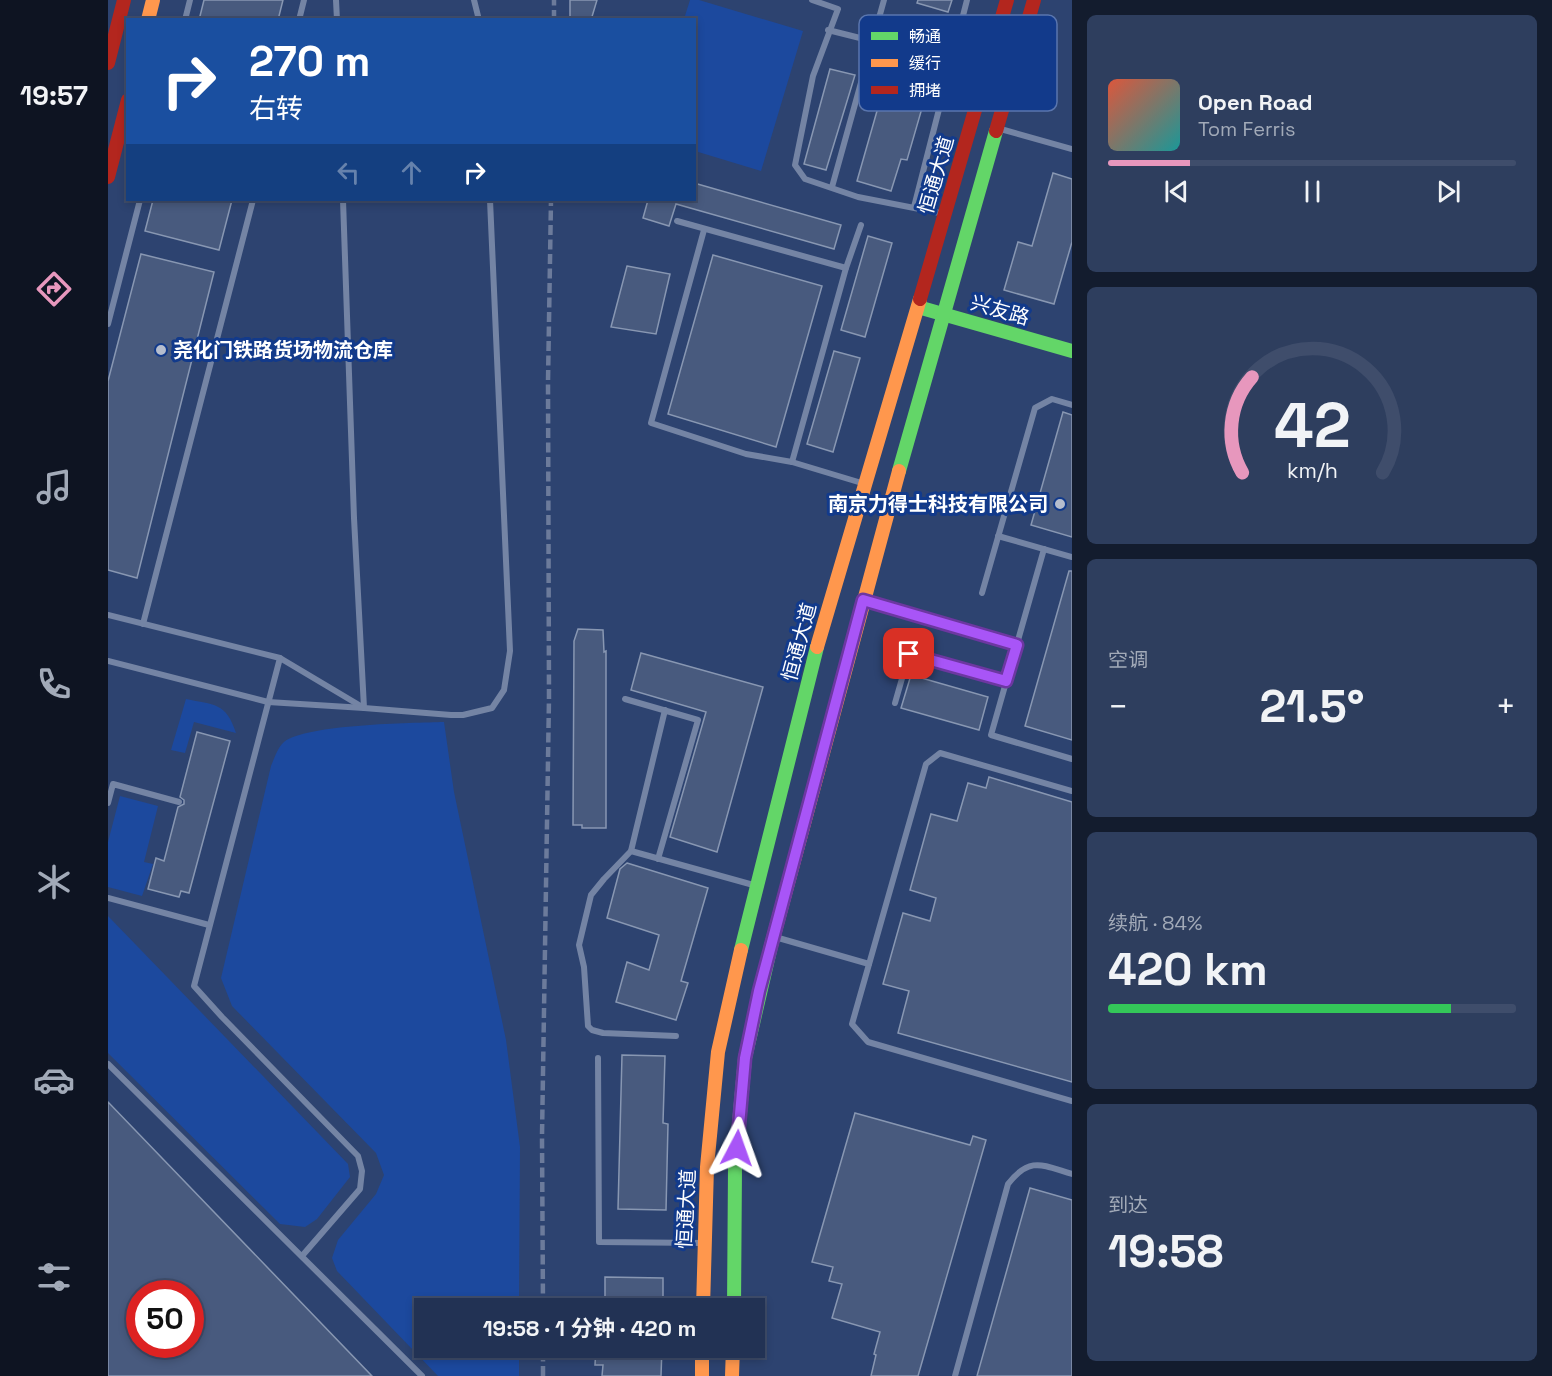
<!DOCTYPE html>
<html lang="zh">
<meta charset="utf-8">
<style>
body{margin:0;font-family:"Space Grotesk","Noto Sans SC",sans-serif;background:#2e3e5e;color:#f1f3f6;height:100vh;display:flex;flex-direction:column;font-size:22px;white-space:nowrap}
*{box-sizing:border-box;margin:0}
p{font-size:20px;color:#a2aab8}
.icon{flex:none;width:33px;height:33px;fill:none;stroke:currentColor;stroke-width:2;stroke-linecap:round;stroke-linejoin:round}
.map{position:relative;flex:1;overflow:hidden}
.panel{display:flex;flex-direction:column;gap:15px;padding:15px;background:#131c2e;width:480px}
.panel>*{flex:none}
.banner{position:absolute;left:18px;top:18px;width:570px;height:183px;border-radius:0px;box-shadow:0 3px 9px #0003,0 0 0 2px #3f4d6b;background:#1a4fa0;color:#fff;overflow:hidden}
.speed{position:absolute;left:18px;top:1280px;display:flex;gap:12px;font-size:30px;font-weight:700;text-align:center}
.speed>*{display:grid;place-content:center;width:78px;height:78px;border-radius:50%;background:#223254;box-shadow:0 3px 9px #0003,0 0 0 2px #3f4d6b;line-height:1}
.speed .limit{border:9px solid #d22;background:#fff;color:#111}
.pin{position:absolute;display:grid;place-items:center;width:51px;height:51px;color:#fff;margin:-26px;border-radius:12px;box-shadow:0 3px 9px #0006}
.me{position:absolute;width:66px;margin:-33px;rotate:4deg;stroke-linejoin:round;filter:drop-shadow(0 0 4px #0008)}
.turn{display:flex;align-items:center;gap:21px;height:126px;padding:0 24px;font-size:27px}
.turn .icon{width:78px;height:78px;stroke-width:2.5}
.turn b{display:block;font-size:42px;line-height:51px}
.lanes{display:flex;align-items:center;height:57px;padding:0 24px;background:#0003;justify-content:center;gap:30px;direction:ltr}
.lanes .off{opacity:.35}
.big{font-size:45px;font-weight:700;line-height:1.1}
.panel .card{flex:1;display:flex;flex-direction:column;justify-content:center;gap:9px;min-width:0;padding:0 21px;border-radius:9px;background:#2e3e5e}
.panel .dial{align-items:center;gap:0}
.dial svg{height:156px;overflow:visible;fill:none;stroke:#3f4d6b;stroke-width:7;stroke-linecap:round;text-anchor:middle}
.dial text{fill:#f1f3f6;stroke:none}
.song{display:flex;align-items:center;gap:18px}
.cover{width:72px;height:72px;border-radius:9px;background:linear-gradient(135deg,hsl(10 70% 55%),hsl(180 70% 35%))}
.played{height:6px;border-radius:3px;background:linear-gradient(90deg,#e797bd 20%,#3f4d6b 20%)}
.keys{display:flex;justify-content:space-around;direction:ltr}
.heat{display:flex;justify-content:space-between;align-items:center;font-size:33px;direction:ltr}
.charge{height:9px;border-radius:4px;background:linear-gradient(90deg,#34c759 84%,#3f4d6b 0)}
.trip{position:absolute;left:306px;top:1298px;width:351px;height:60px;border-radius:0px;background:#223254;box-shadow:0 3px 9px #0003,0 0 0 2px #3f4d6b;font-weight:700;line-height:60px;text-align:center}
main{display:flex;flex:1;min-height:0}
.tabs{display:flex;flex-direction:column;width:108px;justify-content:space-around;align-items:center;background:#0e1422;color:#a2aab8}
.tabs .icon{width:42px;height:42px}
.tabs .on{color:#e797bd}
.tabs b{font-size:27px;color:#f1f3f6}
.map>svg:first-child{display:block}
.green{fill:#1c499e}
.building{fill:#485a7e;stroke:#8897b2;stroke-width:1.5;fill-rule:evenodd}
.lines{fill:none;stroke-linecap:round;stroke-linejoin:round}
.lane{stroke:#7484a4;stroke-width:6}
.fast{stroke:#63d668;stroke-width:14}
.slow{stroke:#ff974d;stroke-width:14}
.jam{stroke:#b3261e;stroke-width:14}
.rail{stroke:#6c7b9b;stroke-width:4.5;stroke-dasharray:10 4.5;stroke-linecap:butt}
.route-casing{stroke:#6d37a1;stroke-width:15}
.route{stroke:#a855f7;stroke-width:10}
.poi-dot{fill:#b6bdcd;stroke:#123a8b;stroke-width:2}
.labels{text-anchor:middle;stroke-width:6;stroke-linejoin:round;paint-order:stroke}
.street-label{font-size:20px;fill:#fff;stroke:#123a8b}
.poi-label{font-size:20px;font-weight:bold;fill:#fff;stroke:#123a8b;text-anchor:start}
.key{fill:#123a8b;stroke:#5975ae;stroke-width:1.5}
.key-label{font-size:16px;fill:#fff}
</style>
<main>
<nav class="tabs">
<b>19:57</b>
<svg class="icon on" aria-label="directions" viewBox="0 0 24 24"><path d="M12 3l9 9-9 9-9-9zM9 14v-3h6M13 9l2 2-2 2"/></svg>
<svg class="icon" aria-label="music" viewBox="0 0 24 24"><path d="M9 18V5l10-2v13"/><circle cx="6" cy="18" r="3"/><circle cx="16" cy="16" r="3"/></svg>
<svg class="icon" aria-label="phone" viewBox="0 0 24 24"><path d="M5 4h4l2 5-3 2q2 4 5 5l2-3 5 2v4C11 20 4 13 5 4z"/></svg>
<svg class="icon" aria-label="climate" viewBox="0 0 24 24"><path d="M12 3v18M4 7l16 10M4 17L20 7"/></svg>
<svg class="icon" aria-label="car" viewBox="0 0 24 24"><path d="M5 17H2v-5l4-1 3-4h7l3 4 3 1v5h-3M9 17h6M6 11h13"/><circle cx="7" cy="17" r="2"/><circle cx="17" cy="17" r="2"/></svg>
<svg class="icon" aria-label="filters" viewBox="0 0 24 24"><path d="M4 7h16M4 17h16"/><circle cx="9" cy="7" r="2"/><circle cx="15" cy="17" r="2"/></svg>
</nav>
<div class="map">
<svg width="964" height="1376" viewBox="0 0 964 1376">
<rect width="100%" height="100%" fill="#2d4370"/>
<g class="green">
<path d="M582 0H591L695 31 653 171 587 151 586 20 576 19Z"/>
<path d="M78 699C106 705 118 702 128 733L86 722 77 753 63 750Z"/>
<path d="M336 722 346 792 398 1040 412 1147 411 1308H316V1347H411V1376H330L229 1271 224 1258 230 1240 268 1194 276 1175 268 1153 124 1006 113 978 163 766C166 759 170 747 176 742 199 724 304 723 336 722Z"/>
<path d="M12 796 50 806 36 862 45 864 34 896 0 887V842Z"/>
<path d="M0 916 240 1164 242 1177 209 1219 197 1227 172 1224 0 1053Z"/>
</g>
<g class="building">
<path d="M96 0H175L170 20H91Z"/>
<path d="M462 0H489L483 20H462Z"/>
<path d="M810 0H844L840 12 809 3Z"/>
<path d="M791 34 832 46 799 160 793 159 783 191 749 181Z"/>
<path d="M722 69 747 75 718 170 696 164Z"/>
<path d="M945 173 964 179V242L946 304 896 290 910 242 924 246Z"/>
<path d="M586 183 733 225 726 249 568 204 561 226 535 218 540 200H586Z"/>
<path d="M45 200H124L111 250 37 231Z"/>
<path d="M760 236 784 243 757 337 733 330Z"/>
<path d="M33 254 106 272 29 578 0 570V381Z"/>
<path d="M605 255 714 286 668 447 560 414Z"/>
<path d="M519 266 562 274 548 334 503 327Z"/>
<path d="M726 351 752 358 725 452 699 444Z"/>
<path d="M955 412 964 415V537L923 525Z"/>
<path d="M961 571H964V740L917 726Z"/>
<path d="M470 629 495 630 496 652 498 651V828H474V825H465L466 641Z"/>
<path d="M533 653 655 687 609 852 562 837 598 712 523 690Z"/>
<path d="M803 675 880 697 871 730 793 708Z"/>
<path d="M89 732 122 741 81 893 73 891 71 897 40 889 48 858 56 861 70 807 76 804V800L72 797Z"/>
<path d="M881 777 964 802V1082L790 1033 801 991 775 984 795 913 822 921 828 898 802 890 823 814 849 821 860 783 878 788Z"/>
<path d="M519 863 600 888 573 981 580 983 568 1020 508 1002 519 962 541 970 551 935 499 918 512 869Z"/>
<path d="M514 1055 557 1056 555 1123 560 1124 558 1210 510 1209Z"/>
<path d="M0 1102 264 1376H0ZM32 1293H82V1344H32Z"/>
<path d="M747 1113 862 1145 865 1136 878 1140 810 1376H763L768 1355 766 1354 772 1332 724 1318 734 1284 721 1281 725 1267 704 1262Z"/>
<path d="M922 1188 964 1200V1376H869Z"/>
<path d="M497 1277 555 1278V1308H497Z"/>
<path d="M488 1347H554L553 1376H494L495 1365H487Z"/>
</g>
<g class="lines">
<g class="lane">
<path d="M228 0 229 20"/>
<path d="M366 0 371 20"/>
<path d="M704 0 730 9 705 76 687 165 697 179 750 197 837 214"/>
<path d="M77 20 82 0"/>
<path d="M191 20 196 0"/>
<path d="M720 30 764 41"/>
<path d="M889 128 964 149"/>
<path d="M724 187 776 0"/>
<path d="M806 207 859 0"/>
<path d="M569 221 738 268"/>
<path d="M596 230 543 423 638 454 684 462 757 484"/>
<path d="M0 324 32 200"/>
<path d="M684 462 738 268 753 225"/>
<path d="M890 536 964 557"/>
<path d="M936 549 883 735 964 759"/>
<path d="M874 593 927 408 944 399 964 405"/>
<path d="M755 600 909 645"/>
<path d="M0 615 172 658 256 708 343 715H355L384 708 396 690 402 651 382 200"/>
<path d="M35 624 145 200"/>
<path d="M172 658 86 986 114 1017 250 1156 254 1171 252 1189 194 1256"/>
<path d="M0 661 160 702 256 708 246 518 235 200"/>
<path d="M517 699 590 720 550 859"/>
<path d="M787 703 801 654 898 681"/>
<path d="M557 710 523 851 496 879 483 895 471 945 476 967 480 1026 484 1030 495 1033 568 1036"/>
<path d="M964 791 832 753 818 764 744 1024 760 1042 964 1101"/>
<path d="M0 803 5 784 71 802"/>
<path d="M523 851 649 886"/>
<path d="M0 898 101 925"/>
<path d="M667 937 761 964"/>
<path d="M490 1058 491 1242 595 1243"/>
<path d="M0 1064 314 1376"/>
<path d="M847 1376 900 1184C922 1156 934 1165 964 1174"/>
</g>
<g class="fast">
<path d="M810 307 964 351"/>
<path d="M791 471 888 131"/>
<path d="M633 950 709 647"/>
<path d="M626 1308 627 1167 637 1058 663 946"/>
</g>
<g class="slow">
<path d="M40 20 45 0"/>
<path d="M709 647 812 299"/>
<path d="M663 946 791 471"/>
<path d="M595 1308 599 1167 610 1052 633 950"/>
<path d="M594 1347V1376"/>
<path d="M624 1376 625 1347"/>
</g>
<g class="jam">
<path d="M0 63 16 0"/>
<path d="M888 131 926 0"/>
<path d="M0 177 20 100"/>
<path d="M812 299 899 0"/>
</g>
<g class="rail">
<path d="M446 20V0"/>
<path d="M435 1308 434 1136 441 698 440 382 443 200"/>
<path d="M435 1376V1347"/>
</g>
</g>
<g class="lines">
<defs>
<path id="route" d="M629 1148 637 1058 651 991 755 600 909 645 898 681 801 654"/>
</defs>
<use href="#route" class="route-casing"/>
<use href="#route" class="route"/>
</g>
<g class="poi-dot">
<circle cx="53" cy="350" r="6"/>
<circle cx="952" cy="504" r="6"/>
</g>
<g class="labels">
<g class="street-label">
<text transform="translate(828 175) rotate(-74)" y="7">恒通大道</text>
<text transform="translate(892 310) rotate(16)" y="7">兴友路</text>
<text transform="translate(691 642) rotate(-75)" y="7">恒通大道</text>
<text transform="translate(578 1209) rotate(-87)" y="7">恒通大道</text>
</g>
<g class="poi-label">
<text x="65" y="357">尧化门铁路货场物流仓库</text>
<text x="940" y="511" text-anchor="end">南京力得士科技有限公司</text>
</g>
</g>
<rect x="751" y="15" width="198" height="96" rx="9" class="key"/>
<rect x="763" y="32" width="27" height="8" fill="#63d668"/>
<rect x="763" y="59" width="27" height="8" fill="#ff974d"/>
<rect x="763" y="86" width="27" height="8" fill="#b3261e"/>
<g class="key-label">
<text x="801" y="42">畅通</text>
<text x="801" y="69">缓行</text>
<text x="801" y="96">拥堵</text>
</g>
</svg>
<div class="speed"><div class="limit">50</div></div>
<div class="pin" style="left:801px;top:654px;background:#d93025"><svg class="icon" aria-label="arrive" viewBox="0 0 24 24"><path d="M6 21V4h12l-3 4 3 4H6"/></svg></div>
<svg class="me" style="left:629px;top:1148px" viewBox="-20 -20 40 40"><path d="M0-17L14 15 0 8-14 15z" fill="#a855f7" stroke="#fff" stroke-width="4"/></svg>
<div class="trip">19:58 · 1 分钟 · 420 m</div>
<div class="banner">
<div class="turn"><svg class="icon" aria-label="right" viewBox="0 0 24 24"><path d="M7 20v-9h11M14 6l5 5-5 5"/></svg><div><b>270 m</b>右转</div></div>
<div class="lanes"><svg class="icon off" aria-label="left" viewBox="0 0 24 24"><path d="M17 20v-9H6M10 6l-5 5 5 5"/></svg><svg class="icon off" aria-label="ahead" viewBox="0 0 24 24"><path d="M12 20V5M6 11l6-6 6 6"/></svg><svg class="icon" aria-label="right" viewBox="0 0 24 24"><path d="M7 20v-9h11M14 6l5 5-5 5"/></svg></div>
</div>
</div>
<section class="panel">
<div class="card">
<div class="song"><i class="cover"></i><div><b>Open Road</b><p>Tom Ferris</p></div></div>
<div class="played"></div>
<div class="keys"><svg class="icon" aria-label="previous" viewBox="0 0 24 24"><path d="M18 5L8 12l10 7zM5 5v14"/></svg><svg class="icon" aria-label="pause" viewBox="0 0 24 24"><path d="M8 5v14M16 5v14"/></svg><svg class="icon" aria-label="next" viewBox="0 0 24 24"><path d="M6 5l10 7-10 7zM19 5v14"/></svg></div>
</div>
<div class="card dial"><svg viewBox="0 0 100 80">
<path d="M14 69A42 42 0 1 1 86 69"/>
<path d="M14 69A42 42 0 0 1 19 20" stroke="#e797bd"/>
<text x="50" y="56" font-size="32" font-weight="700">42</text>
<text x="50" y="72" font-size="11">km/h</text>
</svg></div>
<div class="card"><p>空调</p>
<div class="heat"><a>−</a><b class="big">21.5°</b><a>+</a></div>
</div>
<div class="card"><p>续航 · 84%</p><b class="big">420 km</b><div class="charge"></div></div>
<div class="card"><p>到达</p><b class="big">19:58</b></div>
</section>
</main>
